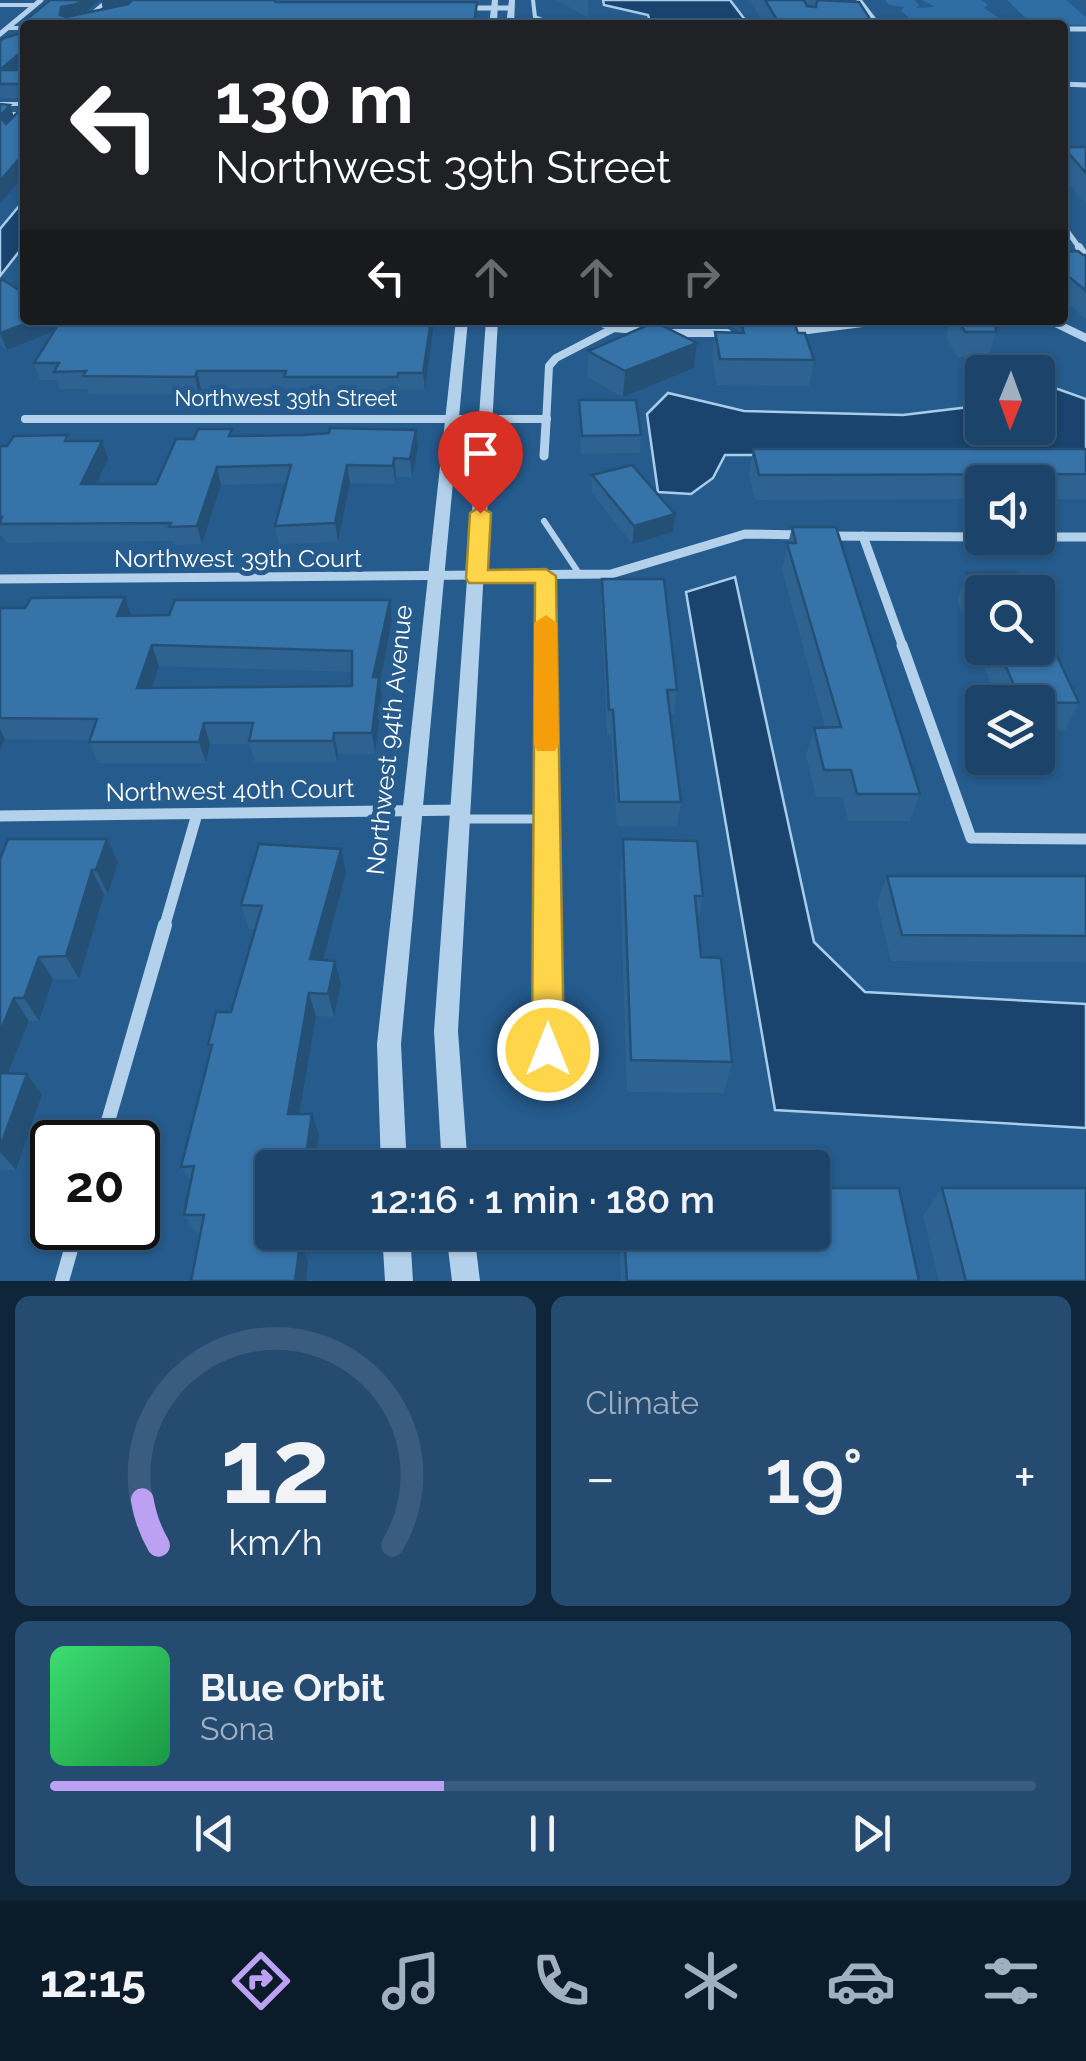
<!DOCTYPE html>
<meta charset="utf-8">
<style>
body{margin:0;font-family:Raleway,sans-serif;background:#254b70;color:#f1f3f6;height:100vh;display:flex;flex-direction:column;font-size:38px;white-space:nowrap}
*{box-sizing:border-box;margin:0}
p{font-size:32px;color:#a0b0c1}
.icon{flex:none;width:55px;height:55px;fill:none;stroke:currentColor;stroke-width:2;stroke-linecap:round;stroke-linejoin:round}
.map{position:relative;height:1281px;overflow:hidden}
.sheet{display:flex;flex-direction:column;gap:15px;padding:15px;background:#0f253a;flex:1}
.sheet>*{flex:none}
.guide{position:absolute;left:20px;top:20px;width:1048px;height:305px;border-radius:10px;box-shadow:0 2px 8px #0004,0 0 0 2px #3a5c7e;background:#202124;color:#fff;overflow:hidden}
.needle{width:65px;rotate:181deg}
.controls{position:absolute;left:965px;top:355px;display:grid;gap:20px}
.controls a{display:grid;place-items:center;width:90px;height:90px;border-radius:10px;background:#1c446a;box-shadow:0 2px 8px #0004,0 0 0 2px #3a5c7e;font-size:50px}
.speed{position:absolute;left:30px;top:1120px;display:flex;gap:20px;font-size:50px;font-weight:700;text-align:center}
.speed>*{display:grid;place-content:center;width:130px;height:130px;border-radius:50%;background:#1c446a;box-shadow:0 2px 8px #0004,0 0 0 2px #3a5c7e;line-height:1}
.speed .limit{border:5px solid #111;border-radius:15px;background:#fff;color:#111}
.pin{position:absolute;display:grid;place-items:center;width:85px;height:85px;color:#fff;margin:-102px -42px;border-radius:50% 50% 50% 0;rotate:-45deg;box-shadow:0 0 10px #0007}
.pin .icon{rotate:45deg}
.me{position:absolute;width:110px;margin:-55px;rotate:0deg;stroke-linejoin:round;filter:drop-shadow(0 0 8px #0008)}
.turn{display:flex;align-items:center;gap:35px;height:210px;padding:0 30px;font-size:45px}
.turn .icon{width:130px;height:130px;stroke-width:2.5}
.turn b{display:block;font-size:70px;line-height:85px}
.lanes{display:flex;align-items:center;height:95px;padding:0 30px;background:#0003;justify-content:center;gap:50px;direction:ltr}
.lanes .off{opacity:.35}
.big{font-size:75px;font-weight:600;line-height:1.1}
.sheet .card{flex:1;display:flex;flex-direction:column;justify-content:center;gap:15px;min-width:0;padding:0 35px;border-radius:15px;background:#254b70}
.sheet .dial{align-items:center;gap:0}
.dial svg{height:260px;overflow:visible;fill:none;stroke:#3a5c7e;stroke-width:7;stroke-linecap:round;text-anchor:middle}
.dial text{fill:#f1f3f6;stroke:none}
.song{display:flex;align-items:center;gap:30px}
.cover{width:120px;height:120px;border-radius:15px;background:linear-gradient(135deg,hsl(140 70% 55%),hsl(140 70% 35%))}
.played{height:10px;border-radius:5px;background:linear-gradient(90deg,#bca0f2 40%,#3a5c7e 40%)}
.keys{display:flex;justify-content:space-around;direction:ltr}
.heat{display:flex;justify-content:space-between;align-items:center;font-size:55px;direction:ltr}
.sheet .tiles{flex:1;display:grid;gap:15px;grid-template-columns:1fr 1fr}
.card:last-child{grid-column:span 2}
.trip{position:absolute;left:255px;top:1150px;width:575px;height:100px;border-radius:10px;background:#1c446a;box-shadow:0 2px 8px #0004,0 0 0 2px #3a5c7e;font-weight:600;line-height:100px;text-align:center}
.tabs{display:flex;height:160px;justify-content:space-around;align-items:center;background:#0b1b2a;color:#a0b0c1}
.tabs .icon{width:70px;height:70px}
.tabs .selected{color:#bca0f2}
.tabs b{font-size:45px;color:#f1f3f6}
.map>svg:first-child{display:block}
.green{fill:#2f6ea4}
.water{fill:#1a446d;stroke:#a8cdeb;stroke-width:2.5}
.lines{fill:none;stroke-linecap:round;stroke-linejoin:round}
.service-far3{stroke:#b4d1eb;stroke-width:4}
.service-far2{stroke:#b4d1eb;stroke-width:6}
.service-far1{stroke:#b4d1eb;stroke-width:9}
.service{stroke:#b4d1eb;stroke-width:11}
.minor-far4{stroke:#b4d1eb;stroke-width:5}
.minor-far3{stroke:#b4d1eb;stroke-width:8}
.minor-far2{stroke:#b4d1eb;stroke-width:9}
.minor-far1{stroke:#b4d1eb;stroke-width:11}
.minor{stroke:#b4d1eb;stroke-width:14}
.tertiary{fill:#b4d1eb;fill-rule:evenodd}
.wall{fill:#2e6391;fill-rule:evenodd}
.shaded-wall{fill:#255076}
.building{fill:#3573a9;stroke:#255076;stroke-width:2.5;fill-rule:evenodd}
.route{fill:#ffd54a;stroke:#a68a30;stroke-width:2.5}
.slow{fill:#f59e0b}
.labels{text-anchor:middle;stroke-width:10;stroke-linejoin:round;paint-order:stroke}
.far-street-label{font-size:22px;fill:#fff;stroke:#255b8d}
.street-label{font-size:25px;fill:#fff;stroke:#255b8d}
</style>
<div class="map">
<svg width="1086" height="1281" viewBox="0 0 1086 1281">
<rect width="100%" height="100%" fill="#255b8d"/>
<g class="green">
<path d="M885 0H914L919 5 916 8 935 7 922 0H982L988 5 984 8 1008 24 916 25 901 10 905 7 889 5Z"/>
<path d="M1007 0H1066L1086 17V25L1032 24Z"/>
</g>
<g class="water">
<path d="M603 0H730L749 25H651L648 15 604 5Z"/>
<path d="M25 199V244L0 276V229Z"/>
<path d="M1038 382 1086 399V454L725 455 713 478 691 494 658 492 647 414 668 393 744 411 903 415 969 407 982 391V428H1038Z"/>
<path d="M735 577 814 942 865 992 1086 1004V1128L775 1110 686 592Z"/>
</g>
<g class="lines">
<g class="service-far3">
<path d="M533 0 535 17 555 25"/>
<path d="M0 5H35"/>
<path d="M88 17 108 0"/>
<path d="M8 28H25"/>
<path d="M0 104H25"/>
<path d="M0 114H25"/>
</g>
<g class="service-far2">
<path d="M544 521 580 575"/>
<path d="M545 576V647"/>
</g>
<g class="service-far1">
<path d="M545 645 547 928"/>
<path d="M461 819H547"/>
</g>
<path class="service" d="M547 925 548 1088"/>
<g class="minor-far4">
<path d="M859 0 878 25"/>
<path d="M464 8H511"/>
<path d="M1062 29H1086"/>
<path d="M0 34 41 0"/>
<path d="M1062 84 1086 85"/>
<path d="M1062 224 1081 250"/>
</g>
<g class="minor-far3">
<path d="M1079 247 1086 257"/>
<path d="M595 320 614 328 647 331"/>
<path d="M1049 320 1086 338"/>
<path d="M664 333H727"/>
<path d="M784 333 886 320"/>
<path d="M25 419H547"/>
<path d="M546 425 549 366 556 358 614 328"/>
</g>
<g class="minor-far2">
<path d="M544 456 546 423"/>
<path d="M825 536 982 537"/>
<path d="M863 536 903 647"/>
<path d="M1038 537H1086"/>
<path d="M0 579 611 574 745 534 803 535"/>
</g>
<g class="minor-far1">
<path d="M902 645 971 838 1086 839"/>
<path d="M0 816 461 810"/>
<path d="M164 928 197 814"/>
</g>
<g class="minor">
<path d="M102 1142 165 925"/>
<path d="M62 1281 77 1228"/>
</g>
<g class="tertiary">
<path d="M492 0H498L497 25H489Z"/>
<path d="M509 0H515L514 25H506Z"/>
<path d="M456 320H468L401 1044 407 1168H381L377 1044Z"/>
<path d="M486 320H498L458 1031 468 1168H442L434 1031Z"/>
<path d="M382 1232H410L413 1281H385Z"/>
<path d="M446 1232H474L480 1281H452Z"/>
</g>
</g>
<g class="wall">
<path d="M50 0H99L84 13 103 9 101 0H480V2H477L476 25H25V66L21 70H25V98H0V41L25 33 22 23Z"/>
<path d="M556 0H588V18Z"/>
<path d="M750 0H848V2L874 25H764Z"/>
<path d="M1063 147H1086V204L1062 175Z"/>
<path d="M1062 252 1086 255V319L1062 299Z"/>
<path d="M0 282 58 324 61 320H434L425 390H400L399 394 288 395 286 388 201 389 199 394H89L87 389H60L57 380H40L34 363 53 332 7 350 0 346Z"/>
<path d="M730 320H793L798 333 814 360 809 386 717 385 712 358 715 332 738 333V328H732Z"/>
<path d="M950 320H995L996 332 988 357H958L946 337Z"/>
<path d="M697 343 694 368 623 397 587 377 588 351Z"/>
<path d="M579 400 641 435 640 453 581 454Z"/>
<path d="M68 435 70 441 108 459 96 484H156L194 439 233 436 418 448 412 477H396L395 484 350 483 338 542 279 544 275 526 286 483 221 485 202 544 175 545 174 541 6 543 3 536H0V446Z"/>
<path d="M753 449H1086V499H1038V482H982V499L755 500 749 474Z"/>
<path d="M592 475 673 532 632 544 592 493Z"/>
<path d="M792 527 920 794 910 821H848L843 797H816L806 755 814 728 825 727 782 570Z"/>
<path d="M967 573 982 592V648H1038L1079 703 1065 730H1038V702H998L957 600Z"/>
<path d="M602 579 677 690 674 714H670L681 802 677 826H617L611 735H607L601 604Z"/>
<path d="M125 597 131 616 169 615 390 600 392 621 380 682 382 698 375 754H338L337 762H255L249 744H210L206 763H98L89 742V740L5 739 0 750V608H25ZM159 666 352 672V686L152 688Z"/>
<path d="M623 839 703 896 698 924 701 957 732 1062 724 1093 627 1092 620 875Z"/>
<path d="M341 849 346 873 323 960 341 984 334 1017 316 1016 300 1114 319 1135 314 1168H272V1232H305L303 1249 308 1261 196 1233 184 1215 191 1183 181 1167 211 1050 208 1045 231 1012 255 929H249L241 905Z"/>
<path d="M0 859 118 863 108 894H104L79 979H53L39 1021H29L8 1073 27 1074 42 1095 16 1170H0Z"/>
<path d="M887 876H1086V962L891 961 877 903Z"/>
<path d="M942 1188 1086 1281H939L923 1216Z"/>
<path d="M619 1232H812L919 1281H621Z"/>
</g>
<g class="shaded-wall">
<path d="M82 0H99L81 16 64 25 60 15 61 7Z"/>
<path d="M101 0H134L127 6 104 11Z"/>
<path d="M25 49V66L5 84 0 70Z"/>
<path d="M10 105 15 120 5 132 0 116Z"/>
<path d="M25 152V174L0 204V181Z"/>
<path d="M35 320H57L60 329 7 350 0 333Z"/>
<path d="M431 320H434V324L425 390 423 373Z"/>
<path d="M697 343 694 368 623 397 625 371Z"/>
<path d="M197 371 201 389 199 394 195 377Z"/>
<path d="M416 430 418 448 412 477 410 459Z"/>
<path d="M102 441 108 459 88 502 81 484Z"/>
<path d="M394 458 396 477 395 484 393 466Z"/>
<path d="M347 465 350 483 338 542 335 523Z"/>
<path d="M217 467 221 485 202 544 197 526Z"/>
<path d="M675 514 673 532 632 544 634 526Z"/>
<path d="M125 597 132 618 117 616Z"/>
<path d="M390 600 392 621 380 682 382 698 375 754 372 733 373 677Z"/>
<path d="M152 645 159 666 145 709 137 688Z"/>
<path d="M204 723 210 744 206 763 199 742Z"/>
<path d="M0 729 5 739 0 750Z"/>
<path d="M334 733 338 754 337 762 333 741Z"/>
<path d="M107 839 118 863 108 894 96 870Z"/>
<path d="M341 849 346 873 317 983 310 959Z"/>
<path d="M92 870 104 894 79 979 66 956Z"/>
<path d="M39 957 53 979 39 1021 24 998Z"/>
<path d="M335 961 341 984 334 1017 328 994Z"/>
<path d="M309 993 316 1016 296 1135 288 1114Z"/>
<path d="M14 998 29 1021 0 1093V1032Z"/>
<path d="M27 1074 42 1095 16 1170 0 1152V1147Z"/>
<path d="M312 1114 319 1135 314 1168H304Z"/>
<path d="M294 1232H305L303 1249 308 1261 306 1281H295L292 1243Z"/>
</g>
<g class="building">
<path d="M50 0H82L77 4 61 7 60 15 66 17 128 4 132 0H274L276 2H477L474 25 54 24 25 26 22 23Z"/>
<path d="M765 0H804L807 6 816 7 817 0 859 2 874 25H780Z"/>
<path d="M25 32V49L0 70H25V87L21 84H0V41L4 38Z"/>
<path d="M0 104 10 105 0 116Z"/>
<path d="M25 105V152L0 181V117L6 124Z"/>
<path d="M1063 147H1086V173Z"/>
<path d="M1078 251 1083 255H1086V291L1062 271V252Z"/>
<path d="M2 279 25 294V320H35L0 333V282Z"/>
<path d="M61 320H431L423 373H398V377H284L286 371H197L195 377 83 376 86 371 54 372 59 363H34Z"/>
<path d="M740 320H793L798 333H805L814 360 720 359 715 332 744 333Z"/>
<path d="M958 320H995L996 332H965Z"/>
<path d="M655 322 697 343 625 371 588 351Z"/>
<path d="M579 400H636L641 435 582 436Z"/>
<path d="M330 428 416 430 410 459 394 458 393 466 347 465 335 523 275 526 291 465 217 467 197 526 169 527 171 523 0 524 2 517H0V446H7L14 436 68 435 65 441H102L81 484H156L176 439H194L198 429H232L229 436 304 435 329 433Z"/>
<path d="M753 449H1086V474L759 475Z"/>
<path d="M632 465 675 514 634 526 592 475Z"/>
<path d="M792 527H836L920 794H857L851 770H824L814 728 841 727 787 543H796Z"/>
<path d="M967 573H1017L1026 592H982V610Z"/>
<path d="M602 579H664L677 690H667L681 802H619L613 710H609Z"/>
<path d="M125 597 117 616 169 615 175 600H390L373 677H379L372 733H334L333 741H249L253 723H204L199 742H89L97 719 0 718V608H25L31 598ZM152 645 352 651V686L137 688Z"/>
<path d="M1038 616 1079 703 1021 702 998 648H1038Z"/>
<path d="M8 839H107L96 870H92L66 956 39 957 24 998H14L0 1032V859Z"/>
<path d="M623 839 697 841 703 896H695L701 957 721 958 732 1062 631 1060Z"/>
<path d="M259 844 341 849 310 959 335 961 328 994 309 993 288 1114H312L304 1168H272V1232H294L292 1243H300L295 1281H191L204 1215H184L194 1166 181 1167 212 1045H208L216 1012H231L262 906 241 905Z"/>
<path d="M887 876H1086V936L902 935Z"/>
<path d="M0 1073 27 1074 0 1147Z"/>
<path d="M812 1188H899L919 1281H627L624 1232H812Z"/>
<path d="M942 1188H1086V1281H966Z"/>
</g>
<path class="route" d="M480 507 491 513 488 570 546 569 556 576 564 1050 559 1061 548 1065 537 1061 532 1050 535 583H469L466 578 470 513Z"/>
<path class="slow" d="M546 615 557 623 559 744 555 751H537L534 744V623Z"/>
<g class="labels">
<g class="far-street-label">
<text x="286" y="406">Northwest 39th Street</text>
</g>
<g class="street-label">
<text x="238" y="567">Northwest 39th Court</text>
<text transform="translate(389 740) rotate(-84)" y="9">Northwest 94th Avenue</text>
<text transform="translate(230 790) rotate(-1)" y="9">Northwest 40th Court</text>
</g>
</g>
</svg>
<div class="controls">
<a><svg class="needle" viewBox="-14 -14 28 28"><path d="M0-13l5 13h-10z" fill="#e53935"/><path d="M0 13l5-13h-10z" fill="#a0b0c1"/></svg></a>
<a><svg class="icon" aria-label="sound" viewBox="0 0 24 24"><path d="M4 9h4l5-4v14l-5-4H4zM17 9q2 3 0 6"/></svg></a>
<a><svg class="icon" aria-label="search" viewBox="0 0 24 24"><circle cx="10" cy="10" r="6"/><path d="M15 15l6 6"/></svg></a>
<a><svg class="icon" aria-label="layers" viewBox="0 0 24 24"><path d="M12 4l9 5-9 5-9-5zM3 14l9 5 9-5"/></svg></a>
</div>
<div class="speed"><div class="limit">20</div></div>
<div class="pin" style="left:480px;top:513px;background:#d93025"><svg class="icon" aria-label="arrive" viewBox="0 0 24 24"><path d="M6 21V4h12l-3 4 3 4H6"/></svg></div>
<svg class="me" style="left:548px;top:1050px" viewBox="-20 -20 40 40"><circle r="17" fill="#ffd54a" stroke="#fff" stroke-width="3"/><path d="M0-11L8 9 0 5-8 9z" fill="#fff"/></svg>
<div class="trip">12:16 · 1 min · 180 m</div>
<div class="guide">
<div class="turn"><svg class="icon" aria-label="left" viewBox="0 0 24 24"><path d="M17 20v-9H6M10 6l-5 5 5 5"/></svg><div><b>130 m</b>Northwest 39th Street</div></div>
<div class="lanes"><svg class="icon" aria-label="left" viewBox="0 0 24 24"><path d="M17 20v-9H6M10 6l-5 5 5 5"/></svg><svg class="icon off" aria-label="ahead" viewBox="0 0 24 24"><path d="M12 20V5M6 11l6-6 6 6"/></svg><svg class="icon off" aria-label="ahead" viewBox="0 0 24 24"><path d="M12 20V5M6 11l6-6 6 6"/></svg><svg class="icon off" aria-label="right" viewBox="0 0 24 24"><path d="M7 20v-9h11M14 6l5 5-5 5"/></svg></div>
</div>
</div>
<section class="sheet">
<div class="tiles">
<div class="card dial"><svg viewBox="0 0 100 80">
<path d="M14 69A42 42 0 1 1 86 69"/>
<path d="M14 69A42 42 0 0 1 9 55" stroke="#bca0f2"/>
<text x="50" y="56" font-size="32" font-weight="700">12</text>
<text x="50" y="72" font-size="11">km/h</text>
</svg></div>
<div class="card"><p>Climate</p>
<div class="heat"><a>−</a><b class="big">19°</b><a>+</a></div>
</div>
<div class="card">
<div class="song"><i class="cover"></i><div><b>Blue Orbit</b><p>Sona</p></div></div>
<div class="played"></div>
<div class="keys"><svg class="icon" aria-label="previous" viewBox="0 0 24 24"><path d="M18 5L8 12l10 7zM5 5v14"/></svg><svg class="icon" aria-label="pause" viewBox="0 0 24 24"><path d="M8 5v14M16 5v14"/></svg><svg class="icon" aria-label="next" viewBox="0 0 24 24"><path d="M6 5l10 7-10 7zM19 5v14"/></svg></div>
</div>
</div>
</section>
<nav class="tabs">
<b>12:15</b>
<svg class="icon selected" aria-label="directions" viewBox="0 0 24 24"><path d="M12 3l9 9-9 9-9-9zM9 14v-3h6M13 9l2 2-2 2"/></svg>
<svg class="icon" aria-label="music" viewBox="0 0 24 24"><path d="M9 18V5l10-2v13"/><circle cx="6" cy="18" r="3"/><circle cx="16" cy="16" r="3"/></svg>
<svg class="icon" aria-label="phone" viewBox="0 0 24 24"><path d="M5 4h4l2 5-3 2q2 4 5 5l2-3 5 2v4C11 20 4 13 5 4z"/></svg>
<svg class="icon" aria-label="climate" viewBox="0 0 24 24"><path d="M12 3v18M4 7l16 10M4 17L20 7"/></svg>
<svg class="icon" aria-label="car" viewBox="0 0 24 24"><path d="M5 17H2v-5l4-1 3-4h7l3 4 3 1v5h-3M9 17h6M6 11h13"/><circle cx="7" cy="17" r="2"/><circle cx="17" cy="17" r="2"/></svg>
<svg class="icon" aria-label="filters" viewBox="0 0 24 24"><path d="M4 7h16M4 17h16"/><circle cx="9" cy="7" r="2"/><circle cx="15" cy="17" r="2"/></svg>
</nav>
